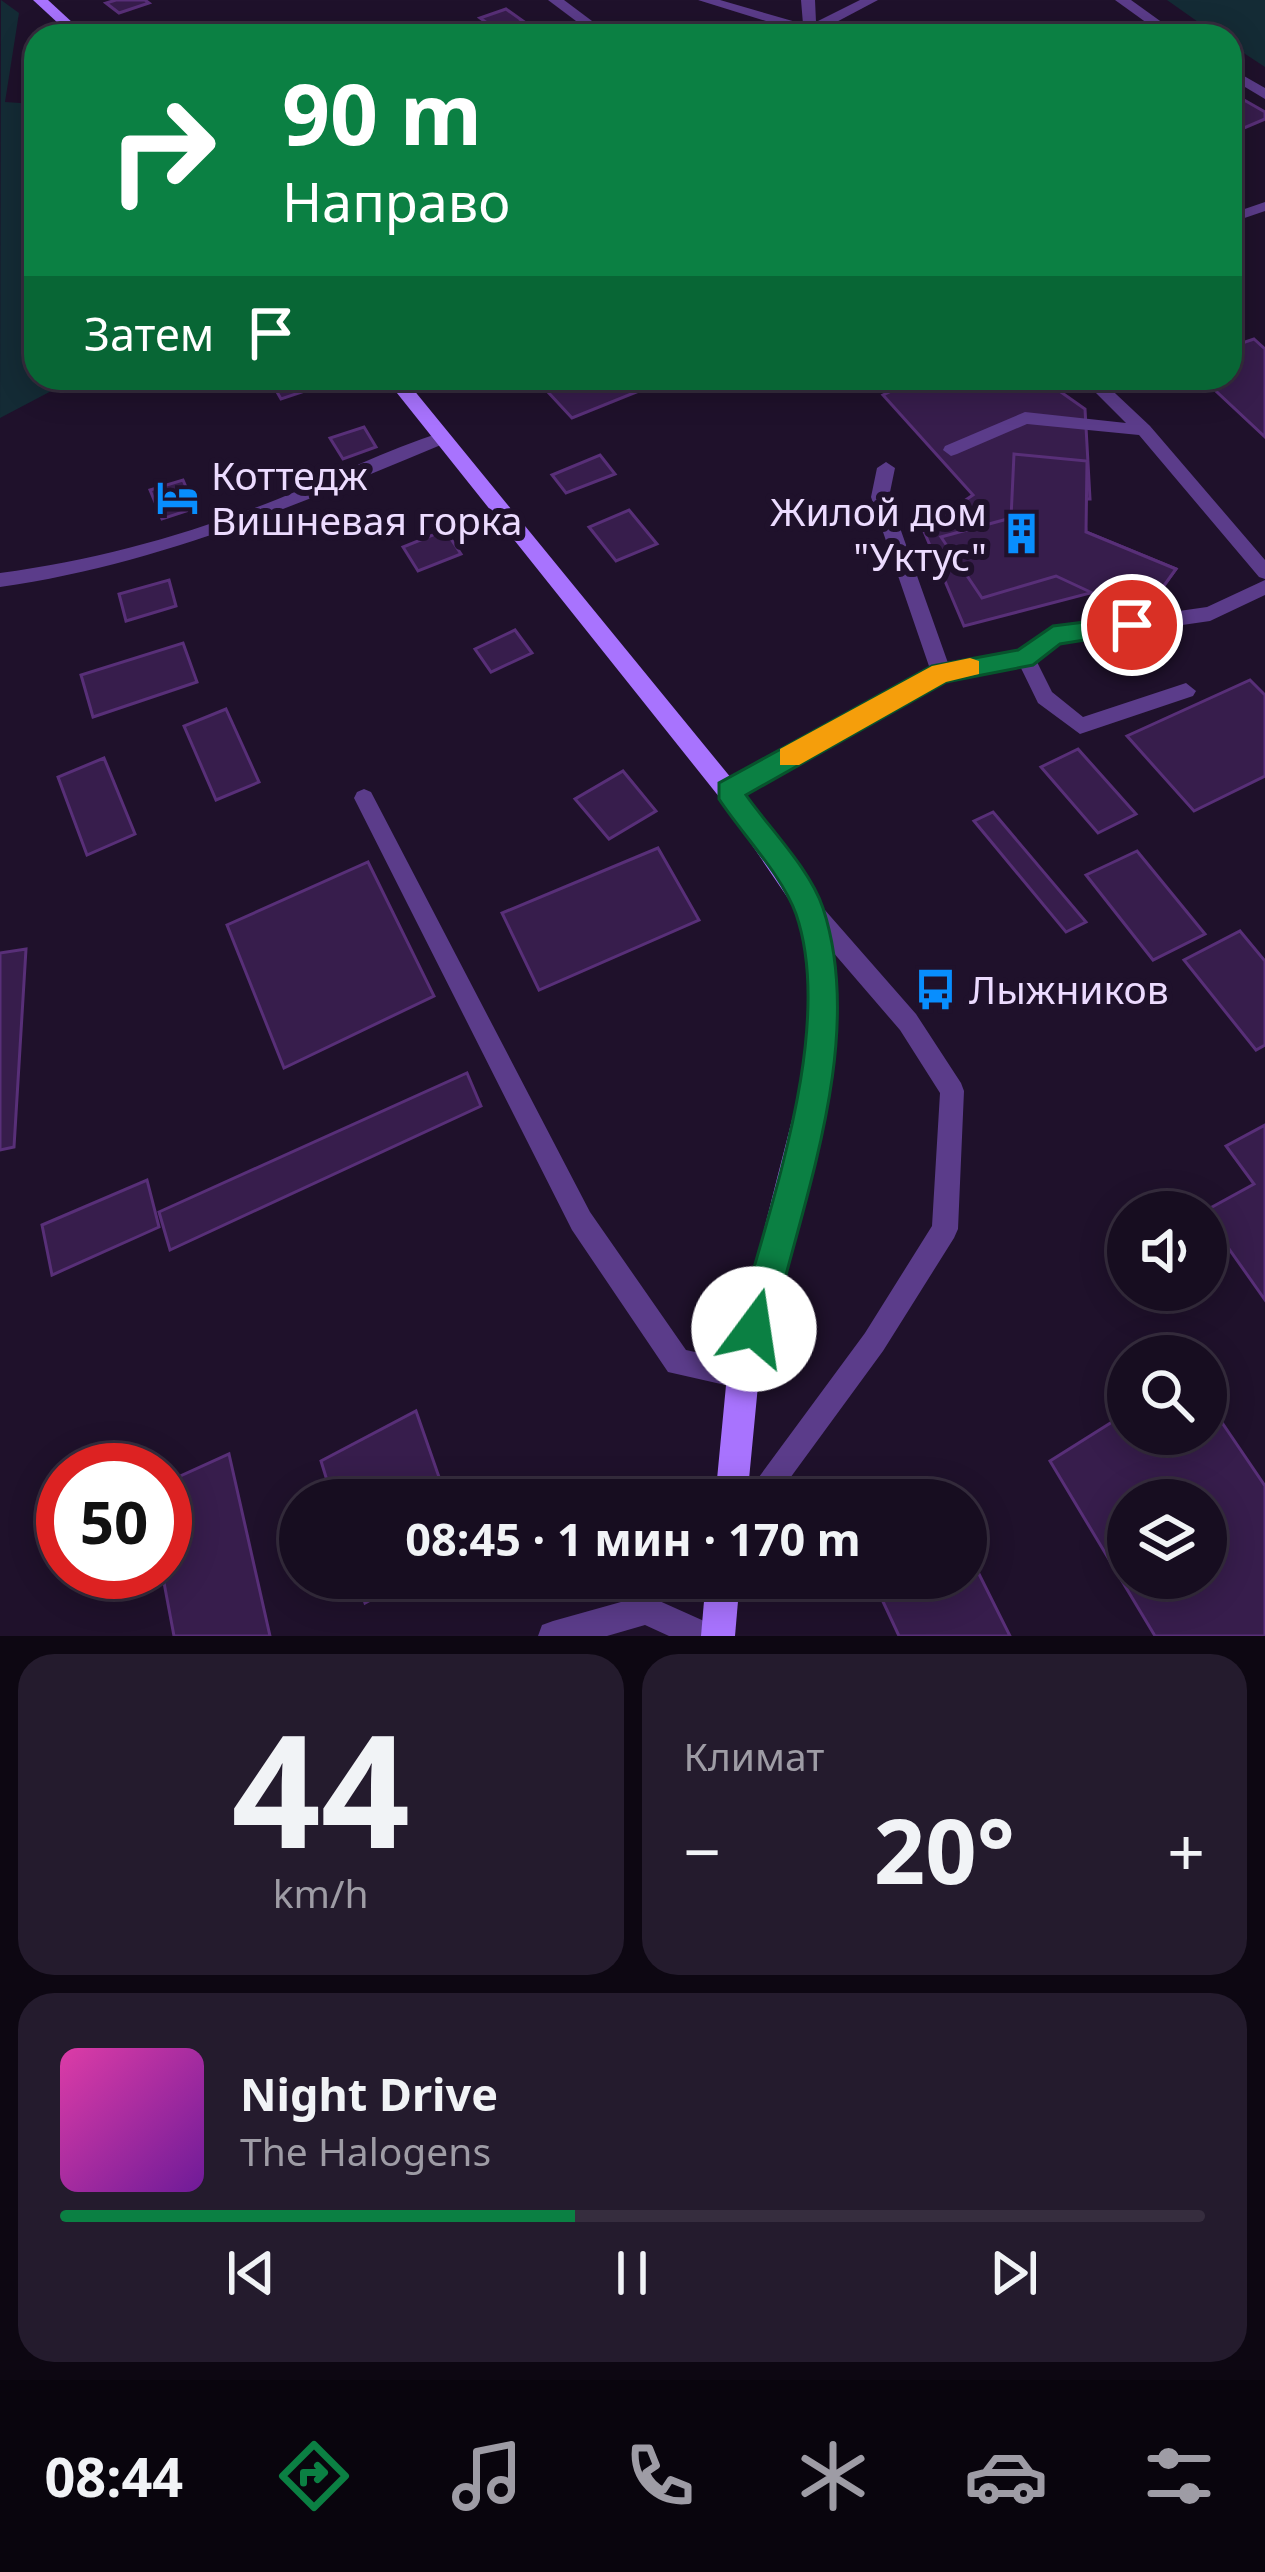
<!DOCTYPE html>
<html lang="ru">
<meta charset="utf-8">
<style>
body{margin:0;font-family:"Noto Sans",sans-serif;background:#241b2d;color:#f1f3f6;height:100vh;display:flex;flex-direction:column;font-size:45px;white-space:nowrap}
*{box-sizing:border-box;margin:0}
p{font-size:39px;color:#9e9ca5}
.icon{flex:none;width:66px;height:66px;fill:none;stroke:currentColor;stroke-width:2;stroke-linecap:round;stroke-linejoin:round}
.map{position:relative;height:1636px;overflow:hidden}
.details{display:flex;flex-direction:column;gap:18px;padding:18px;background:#0d0712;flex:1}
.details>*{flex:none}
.hud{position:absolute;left:24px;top:24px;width:1218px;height:366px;border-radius:36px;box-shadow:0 6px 30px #0003,0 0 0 3px #362d3e;background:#0b8043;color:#fff;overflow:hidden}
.buttons{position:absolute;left:1107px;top:1191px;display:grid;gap:24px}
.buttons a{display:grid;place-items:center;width:120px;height:120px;border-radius:50%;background:#170d20;box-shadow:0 6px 30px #0003,0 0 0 3px #362d3e;font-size:60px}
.speed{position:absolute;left:36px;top:1443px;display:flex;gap:24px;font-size:60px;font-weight:700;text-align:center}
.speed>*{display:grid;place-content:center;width:156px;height:156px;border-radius:50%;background:#170d20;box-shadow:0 6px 30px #0003,0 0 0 3px #362d3e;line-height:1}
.speed .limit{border:18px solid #d22;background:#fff;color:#111}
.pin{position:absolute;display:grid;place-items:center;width:102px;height:102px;color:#fff;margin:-51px;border:6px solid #fff;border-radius:50%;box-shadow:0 3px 12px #0007}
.me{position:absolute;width:132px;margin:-66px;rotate:14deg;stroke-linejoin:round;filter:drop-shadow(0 0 9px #0008)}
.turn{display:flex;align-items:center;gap:42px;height:252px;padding:0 60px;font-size:54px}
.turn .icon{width:156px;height:156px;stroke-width:2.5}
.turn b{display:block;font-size:84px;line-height:102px}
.then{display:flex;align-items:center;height:114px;padding:0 60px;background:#0003;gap:24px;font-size:45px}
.big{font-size:90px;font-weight:700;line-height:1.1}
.details .tile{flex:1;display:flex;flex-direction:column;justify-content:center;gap:18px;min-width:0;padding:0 42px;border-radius:36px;background:#241b2d}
.details .dial{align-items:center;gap:0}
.dial b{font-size:156px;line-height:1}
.song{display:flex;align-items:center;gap:36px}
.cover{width:144px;height:144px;border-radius:18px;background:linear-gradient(135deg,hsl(320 70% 55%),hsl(280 70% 35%))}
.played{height:12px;border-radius:6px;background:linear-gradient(90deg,#0b8043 45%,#362d3e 45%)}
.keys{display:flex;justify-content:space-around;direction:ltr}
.heat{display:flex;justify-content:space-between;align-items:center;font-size:66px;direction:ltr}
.details .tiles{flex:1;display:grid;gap:18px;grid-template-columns:1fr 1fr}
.tile:last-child{grid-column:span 2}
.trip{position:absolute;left:279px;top:1479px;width:708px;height:120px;border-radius:60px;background:#170d20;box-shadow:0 6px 30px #0003,0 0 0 3px #362d3e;font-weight:700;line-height:120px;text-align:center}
.tabs{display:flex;height:192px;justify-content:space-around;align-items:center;background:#09050d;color:#9e9ca5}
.tabs .icon{width:84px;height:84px}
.tabs .selected{color:#0b8043}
.tabs b{font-size:54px;color:#f1f3f6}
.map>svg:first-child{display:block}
.green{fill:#142b35}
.building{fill:#371d4c;stroke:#582f78;stroke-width:3;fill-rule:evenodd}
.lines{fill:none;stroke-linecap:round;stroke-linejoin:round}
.service{fill:#5b3c8a;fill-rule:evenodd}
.minor{fill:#5b3c8a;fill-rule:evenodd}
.secondary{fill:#a873fe;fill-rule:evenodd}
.route{fill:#0b8043;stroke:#07532c;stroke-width:3}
.slow{fill:#f59e0b}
.labels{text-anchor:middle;stroke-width:12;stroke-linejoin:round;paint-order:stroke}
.poi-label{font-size:39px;fill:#ecdbff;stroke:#1f112b;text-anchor:start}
</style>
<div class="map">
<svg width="1265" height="1636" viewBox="0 0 1265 1636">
<rect width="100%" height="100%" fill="#1f112b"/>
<g class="green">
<path d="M1 0 19 13 5 102 36 104V378H76L0 418Z"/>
<path d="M1167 0H1265V67L1230 44V36H1218Z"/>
</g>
<g class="building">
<path d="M116 0H145L149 3 119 13 106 3Z"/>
<path d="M506 9 523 21 497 30 480 18Z"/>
<path d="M1230 92 1265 112V119L1230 134Z"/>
<path d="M1254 339 1265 349V437L1202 378H1230V347Z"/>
<path d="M269 378H326L329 383 281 399Z"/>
<path d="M535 378H671L572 418Z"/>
<path d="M919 378H1041L1085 409 1090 499H1083L1086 532 1176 569 1142 616 1090 593 964 626 923 529 973 495 883 395Z"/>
<path d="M364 427 376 447 343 459 330 438Z"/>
<path d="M1014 454 1087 461 1086 532 1176 569 1142 616 1056 576 982 598 941 537 1011 518Z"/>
<path d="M600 455 615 474 566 493 552 475Z"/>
<path d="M183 480 195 508 162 519 150 490Z"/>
<path d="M629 510 657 544 616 561 589 527Z"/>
<path d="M445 530 461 554 418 571 403 547Z"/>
<path d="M169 580 176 606 126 621 119 594Z"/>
<path d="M515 630 532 653 491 672 475 649Z"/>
<path d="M183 643 197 682 93 717 81 675Z"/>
<path d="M1250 680 1265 695V776L1194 811 1127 736Z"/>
<path d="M226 709 259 782 216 800 184 726Z"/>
<path d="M1078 749 1136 814 1098 833 1041 767Z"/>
<path d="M104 758 135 834 87 855 58 777Z"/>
<path d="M623 771 656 811 609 839 575 799Z"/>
<path d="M993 812 1086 922 1066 932 974 821Z"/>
<path d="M658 848 699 920 539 990 502 913Z"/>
<path d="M1137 851 1205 934 1153 960 1086 875Z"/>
<path d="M368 862 434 996 284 1068 227 925Z"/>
<path d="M1240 931 1265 961V1045L1256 1050 1184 960Z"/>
<path d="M26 949 14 1147 0 1150V953Z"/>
<path d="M467 1073 481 1106 170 1250 159 1212Z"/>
<path d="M1265 1125V1300L1203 1212 1254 1184 1226 1146Z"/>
<path d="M147 1180 159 1227 52 1275 42 1225Z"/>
<path d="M1206 1399 1265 1486V1636H1155L1050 1461 1128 1412V1434H1206ZM1128 1500H1206V1578H1128Z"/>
<path d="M416 1411 447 1500H333L321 1461Z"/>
<path d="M229 1454 270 1636H174L162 1572 165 1483Z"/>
<path d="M966 1548 1010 1636H899L872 1578H966Z"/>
<path d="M357 1578H410L365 1603Z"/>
</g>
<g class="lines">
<g class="service">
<path d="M1265 202V211L1230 223V214Z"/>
<path d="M1081 378H1099L1150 426 1265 560V579L1259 577 1139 435 1027 424 957 454 951 456 943 450 945 446 1025 412 1126 423Z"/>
<path d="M442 432 448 434V442C301 503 158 565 0 587V573C97 560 187 535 278 499 333 477 386 450 442 432Z"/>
<path d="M886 462 895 468 889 497 948 663 1020 651 1053 629 1207 607 1265 580V595L1210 621 1058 643 1036 660 1052 692 1083 717 1186 683 1196 691 1193 696 1080 734 1038 703 1020 666 945 679 735 797H721L718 791 721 785 930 669 871 497 877 468Z"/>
<path d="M364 789 371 792 590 1212 686 1350 753 1365 757 1375 753 1385 743 1389 668 1372 572 1230 354 798 357 792Z"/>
<path d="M809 898 817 901 916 1014 961 1083 964 1091 958 1229 954 1238 883 1351 774 1500H742L865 1333 932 1226 940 1093 900 1030 801 915 798 908 801 901Z"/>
<path d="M646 1595 713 1625 717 1636H669L645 1625 607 1636H538L542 1625 553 1621Z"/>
</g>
<g class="minor">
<path d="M548 0H564L612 36H596Z"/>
<path d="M698 0H720L803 24 801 0H815L816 22 860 0H878L810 36H795L798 31Z"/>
<path d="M1115 0H1131L1181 36H1165Z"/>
<path d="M1230 68 1265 88V99L1230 78Z"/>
</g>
<g class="secondary">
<path d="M33 0H48L87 36H72Z"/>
<path d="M385 378H404L736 784 821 906 836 971 835 1053 759 1375 747 1500H715L727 1375 809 1053 810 971 796 910 720 798Z"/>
<path d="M706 1578H740L735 1636H701Z"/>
</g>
</g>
<path class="route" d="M1132 616 1144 625 1140 631 1060 644 1033 665 946 682 746 795C770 829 810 869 823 908 866 1039 803 1199 772 1329L767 1341 754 1346 742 1341 737 1329C767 1212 836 1030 796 914 782 875 742 834 719 799V783L932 666 1018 650 1053 626Z"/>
<path class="slow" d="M970 658 979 661V674L946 682 799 765H780V749L932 666Z"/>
<defs>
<symbol id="hotel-bare" viewBox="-9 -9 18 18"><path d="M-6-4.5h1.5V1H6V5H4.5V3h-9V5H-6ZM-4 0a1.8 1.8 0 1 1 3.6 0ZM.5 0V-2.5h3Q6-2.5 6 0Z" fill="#088efe" stroke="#1f112b" stroke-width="2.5" paint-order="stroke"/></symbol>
<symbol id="building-bare" viewBox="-9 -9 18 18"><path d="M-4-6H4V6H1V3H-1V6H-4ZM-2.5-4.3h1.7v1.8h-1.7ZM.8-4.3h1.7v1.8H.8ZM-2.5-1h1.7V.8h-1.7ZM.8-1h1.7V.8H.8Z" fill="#088efe" stroke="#1f112b" stroke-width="2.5" paint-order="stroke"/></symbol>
<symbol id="bus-bare" viewBox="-9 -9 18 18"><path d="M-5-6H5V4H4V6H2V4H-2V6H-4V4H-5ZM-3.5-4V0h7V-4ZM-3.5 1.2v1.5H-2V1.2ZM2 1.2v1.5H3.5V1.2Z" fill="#088efe" stroke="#1f112b" stroke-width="2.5" paint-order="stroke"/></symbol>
</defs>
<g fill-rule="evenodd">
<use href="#hotel-bare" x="148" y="468" width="59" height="59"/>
<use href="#building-bare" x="992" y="504" width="59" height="59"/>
<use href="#bus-bare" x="906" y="960" width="59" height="59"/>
</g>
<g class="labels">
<g class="poi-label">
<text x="211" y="490">Коттедж<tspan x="211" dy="45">Вишневая горка</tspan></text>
<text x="987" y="526" text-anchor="end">Жилой дом<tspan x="987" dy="45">"Уктус"</tspan></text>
<text x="969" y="1004">Лыжников</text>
</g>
</g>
</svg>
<div class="buttons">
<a><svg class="icon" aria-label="sound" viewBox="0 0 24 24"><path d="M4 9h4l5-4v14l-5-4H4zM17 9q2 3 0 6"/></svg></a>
<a><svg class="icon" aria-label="search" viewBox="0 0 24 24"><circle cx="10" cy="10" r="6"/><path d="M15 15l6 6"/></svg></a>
<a><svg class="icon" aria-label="layers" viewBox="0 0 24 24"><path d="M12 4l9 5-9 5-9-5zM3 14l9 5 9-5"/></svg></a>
</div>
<div class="speed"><div class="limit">50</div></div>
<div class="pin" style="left:1132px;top:625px;background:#d93025"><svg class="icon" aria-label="arrive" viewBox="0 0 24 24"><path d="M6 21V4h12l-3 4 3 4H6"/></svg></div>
<svg class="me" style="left:754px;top:1329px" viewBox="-20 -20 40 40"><circle r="19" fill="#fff"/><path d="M0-13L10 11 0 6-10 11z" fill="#0b8043"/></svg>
<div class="trip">08:45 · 1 мин · 170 m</div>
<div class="hud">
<div class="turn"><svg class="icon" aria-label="right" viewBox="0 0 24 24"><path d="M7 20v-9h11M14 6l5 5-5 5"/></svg><div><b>90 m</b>Направо</div></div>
<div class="then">Затем<svg class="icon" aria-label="arrive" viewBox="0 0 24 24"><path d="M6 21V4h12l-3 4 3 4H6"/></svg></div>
</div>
</div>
<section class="details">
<div class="tiles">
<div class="tile dial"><b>44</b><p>km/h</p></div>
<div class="tile"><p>Климат</p>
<div class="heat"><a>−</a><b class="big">20°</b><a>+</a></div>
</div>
<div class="tile">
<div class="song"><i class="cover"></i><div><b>Night Drive</b><p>The Halogens</p></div></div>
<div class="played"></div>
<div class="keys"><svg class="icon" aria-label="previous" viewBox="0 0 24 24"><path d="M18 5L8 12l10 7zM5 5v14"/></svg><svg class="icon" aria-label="pause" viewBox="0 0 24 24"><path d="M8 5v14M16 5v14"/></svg><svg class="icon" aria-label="next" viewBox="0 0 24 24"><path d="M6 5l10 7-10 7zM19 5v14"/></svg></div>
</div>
</div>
</section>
<nav class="tabs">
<b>08:44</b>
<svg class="icon selected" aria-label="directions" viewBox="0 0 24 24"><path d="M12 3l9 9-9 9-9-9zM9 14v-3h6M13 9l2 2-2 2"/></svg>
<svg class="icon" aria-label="music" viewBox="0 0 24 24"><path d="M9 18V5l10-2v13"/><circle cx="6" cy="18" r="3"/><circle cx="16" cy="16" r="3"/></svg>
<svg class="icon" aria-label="phone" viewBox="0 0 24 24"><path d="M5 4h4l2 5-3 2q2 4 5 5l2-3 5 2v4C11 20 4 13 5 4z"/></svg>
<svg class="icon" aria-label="climate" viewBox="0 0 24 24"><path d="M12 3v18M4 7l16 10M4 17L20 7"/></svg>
<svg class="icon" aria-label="car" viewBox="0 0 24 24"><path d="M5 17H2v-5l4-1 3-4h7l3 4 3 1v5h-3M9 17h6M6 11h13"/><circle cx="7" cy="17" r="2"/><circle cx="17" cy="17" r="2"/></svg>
<svg class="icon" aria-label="filters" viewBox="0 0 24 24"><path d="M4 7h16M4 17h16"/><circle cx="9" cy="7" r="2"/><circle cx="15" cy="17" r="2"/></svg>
</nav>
